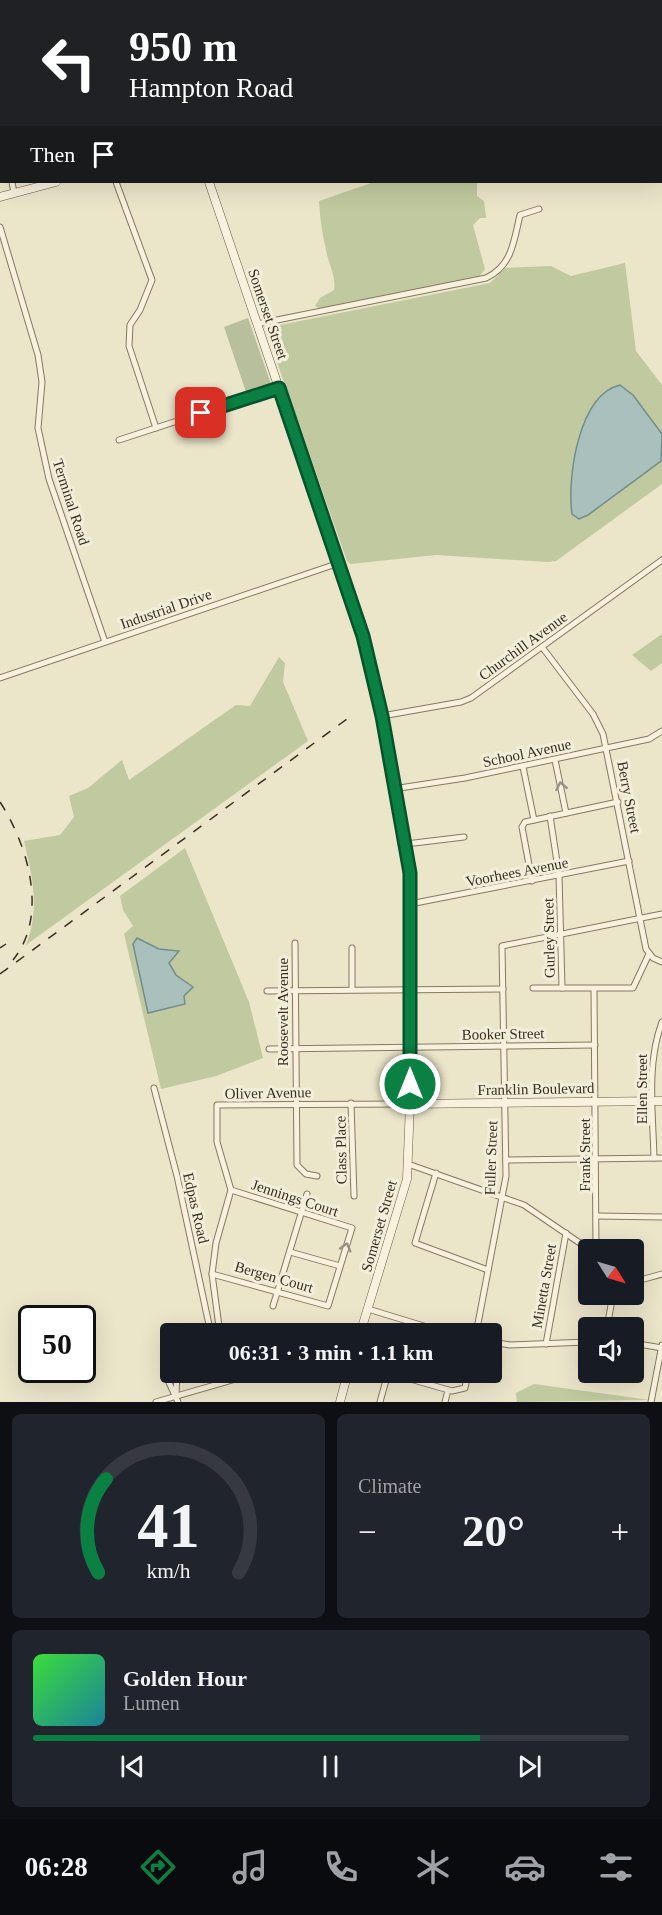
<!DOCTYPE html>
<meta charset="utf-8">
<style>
body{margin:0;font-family:Georgia,serif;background:#20242c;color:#f1f3f6;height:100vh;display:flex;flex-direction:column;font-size:22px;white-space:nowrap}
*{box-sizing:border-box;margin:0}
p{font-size:20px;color:#9ea1a6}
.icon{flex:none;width:33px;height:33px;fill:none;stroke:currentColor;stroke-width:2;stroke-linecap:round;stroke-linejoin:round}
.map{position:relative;height:1402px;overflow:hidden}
.sheet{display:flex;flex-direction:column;gap:12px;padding:12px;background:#0d0f14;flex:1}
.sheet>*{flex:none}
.guide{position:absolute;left:0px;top:0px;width:663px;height:183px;box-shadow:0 6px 24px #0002;background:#202124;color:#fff;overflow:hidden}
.needle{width:39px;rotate:127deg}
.tools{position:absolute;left:578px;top:1239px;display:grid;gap:12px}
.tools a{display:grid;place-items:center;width:66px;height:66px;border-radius:6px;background:#171b24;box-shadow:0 6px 24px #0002;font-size:30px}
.speed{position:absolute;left:18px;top:1305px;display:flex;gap:12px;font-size:30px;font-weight:700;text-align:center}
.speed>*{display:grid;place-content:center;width:78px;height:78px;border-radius:50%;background:#171b24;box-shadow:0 6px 24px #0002;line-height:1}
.speed .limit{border:3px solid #111;border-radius:9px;background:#fff;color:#111}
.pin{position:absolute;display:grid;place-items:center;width:51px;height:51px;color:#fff;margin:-26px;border-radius:12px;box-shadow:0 3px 9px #0006}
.me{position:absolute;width:66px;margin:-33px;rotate:0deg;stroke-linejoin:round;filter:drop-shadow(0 0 4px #0008)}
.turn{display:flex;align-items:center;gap:21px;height:126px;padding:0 30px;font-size:27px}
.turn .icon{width:78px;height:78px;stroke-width:2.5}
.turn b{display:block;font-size:42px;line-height:51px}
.then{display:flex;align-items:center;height:57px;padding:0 30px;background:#0003;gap:12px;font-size:22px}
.big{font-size:45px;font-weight:700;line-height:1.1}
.sheet .tile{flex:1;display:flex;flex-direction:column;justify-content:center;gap:9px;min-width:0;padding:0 21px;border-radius:9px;background:#20242c}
.sheet .dial{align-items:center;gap:0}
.dial svg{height:156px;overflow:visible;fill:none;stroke:#363941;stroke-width:7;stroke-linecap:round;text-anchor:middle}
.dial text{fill:#f1f3f6;stroke:none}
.song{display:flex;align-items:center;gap:18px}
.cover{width:72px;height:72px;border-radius:9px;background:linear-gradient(135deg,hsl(120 70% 55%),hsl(190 70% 35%))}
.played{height:6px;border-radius:3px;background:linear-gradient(90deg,#0b8043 75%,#363941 75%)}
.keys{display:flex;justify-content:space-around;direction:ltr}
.heat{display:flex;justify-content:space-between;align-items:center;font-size:33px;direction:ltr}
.sheet .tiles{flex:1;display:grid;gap:12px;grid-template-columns:1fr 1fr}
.tile:last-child{grid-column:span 2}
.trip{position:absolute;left:160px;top:1323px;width:342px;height:60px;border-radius:6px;background:#171b24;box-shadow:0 6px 24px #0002;font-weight:700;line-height:60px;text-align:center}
.tab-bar{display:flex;height:96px;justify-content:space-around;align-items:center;background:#090b0e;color:#9ea1a6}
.tab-bar .icon{width:42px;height:42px}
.tab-bar .current{color:#0b8043}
.tab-bar b{font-size:27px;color:#f1f3f6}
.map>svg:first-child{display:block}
.green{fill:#c0c99f}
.cemetery{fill:#b8bf9d}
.water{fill:#aac0bc;stroke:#718e8a;stroke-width:1.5}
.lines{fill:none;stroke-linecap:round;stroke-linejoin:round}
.street-casing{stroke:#877860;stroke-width:7}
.secondary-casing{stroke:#695a43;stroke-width:9}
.street{stroke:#f7f1dd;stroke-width:5}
.secondary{stroke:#f7f1dd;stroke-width:8}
.rail{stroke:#392f22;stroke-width:1.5;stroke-dasharray:10 10;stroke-linecap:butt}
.oneway{stroke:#989080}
.route-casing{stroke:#07532c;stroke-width:15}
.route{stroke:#0b8043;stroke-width:10}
.labels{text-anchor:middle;stroke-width:6;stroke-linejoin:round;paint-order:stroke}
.street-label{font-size:15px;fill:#392f22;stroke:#f3eed9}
</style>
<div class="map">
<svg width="662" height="1402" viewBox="0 0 662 1402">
<rect width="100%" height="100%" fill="#ebe5ca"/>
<g class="green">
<path d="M374 182H477V196L484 201 486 218H480L473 225 485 269 479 277 322 310 315 306 320 298 334 290C336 278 331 270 328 258 323 239 320 220 319 201Z"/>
<path d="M625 263 636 351 662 385V484L556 561 548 562 436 555 350 564 347 561 265 328 490 283 505 268 551 266 571 276Z"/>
<path d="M662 634V663L651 671 632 655Z"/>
<path d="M279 657 285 663 283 682 308 741 26 945C40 908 33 879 24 841L60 835 74 817 69 796 88 788 122 760 129 780 236 705 250 706Z"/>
<path d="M185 848 249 1002 263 1058 216 1076 161 1089 124 934 133 926 123 910 120 896Z"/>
<path d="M534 1384 650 1400 517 1402 516 1393Z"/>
</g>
<path class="cemetery" d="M248 318 272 387 246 392 224 327Z"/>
<g class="water">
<path d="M620 385 633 395 662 434 661 461 588 515 579 519 572 514C567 479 578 395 620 385Z"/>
<path d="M137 938 159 949 179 951 169 963 176 975 193 987 184 996 185 1004 148 1013 133 944Z"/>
</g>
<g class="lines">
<defs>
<g id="street">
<path d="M0 114H2"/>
<path d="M0 136 2 142"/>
<path d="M12 182 14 193"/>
<path d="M116 182 152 280 140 310 130 325 129 346 156 428"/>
<path d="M0 227 38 355 42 382 38 428 49 479 105 642"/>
<path d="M257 324 486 278C512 266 514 241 520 215L539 209"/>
<path d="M119 440 278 388"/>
<path d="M542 647 593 714 603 734 646 949 653 958 662 962"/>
<path d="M0 678 339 563"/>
<path d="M382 716 461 702 471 698 662 560"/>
<path d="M555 760 566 813"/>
<path d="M523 767 534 820"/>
<path d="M393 789 465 778 649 739 662 731"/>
<path d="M550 816 559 875 562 988"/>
<path d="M406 844 464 837"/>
<path d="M532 881 522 827 525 822 618 802"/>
<path d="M410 904 629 861"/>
<path d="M295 943 297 1165 306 1174 317 1176"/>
<path d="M352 948V989"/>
<path d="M533 988H633L649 954"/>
<path d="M594 989 596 1250"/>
<path d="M267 991 503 989"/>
<path d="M269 1049 595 1045"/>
<path d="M154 1088 177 1176 211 1334"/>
<path d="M351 1103 354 1196"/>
<path d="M654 1158C653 1113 646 1065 662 1022"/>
<path d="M506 1160 662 1158"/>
<path d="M408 1164 524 1205 590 1250"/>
<path d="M436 1173 415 1243 488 1270"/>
<path d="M597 1216 662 1217"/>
<path d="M290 1252 340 1266"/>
<path d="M212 1274 328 1306 352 1228 231 1190"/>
<path d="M633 1278 644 1279 662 1274"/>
<path d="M273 1306 307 1194"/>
<path d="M368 1309 450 1334"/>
<path d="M607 1328 613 1294"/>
<path d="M220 1334 212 1274 216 1243 231 1190 217 1142V1105L410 1104"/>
<path d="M476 1334 506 1176 502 946 662 914"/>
<path d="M492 1342 510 1345 588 1342"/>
<path d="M633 1343 662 1348"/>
<path d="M546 1344 566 1233"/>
<path d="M171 1371 166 1376 178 1402"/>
<path d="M386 1372 452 1391 465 1388 468 1372"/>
<path d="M176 1395 177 1374"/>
<path d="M156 1402 260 1372"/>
<path d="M380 1402 388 1373"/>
<path d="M445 1402 448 1390"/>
<path d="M651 1402 662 1345"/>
</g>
<g id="secondary">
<path d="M151 0 152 2"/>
<path d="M508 2 513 0"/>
<path d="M209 182 363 636 382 716 410 873V1104L407 1179 360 1334"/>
<path d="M0 197 56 182"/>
<path d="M410 1104 662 1101"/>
<path d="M340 1402 348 1372"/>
</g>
</defs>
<use href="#street" class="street-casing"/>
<use href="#secondary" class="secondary-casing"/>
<use href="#street" class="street"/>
<use href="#secondary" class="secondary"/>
<g class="rail">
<path d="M0 802C28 845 49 916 13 960"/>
<path d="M0 948 6 944"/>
<path d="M0 974 351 716"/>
</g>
</g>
<defs><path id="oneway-chevron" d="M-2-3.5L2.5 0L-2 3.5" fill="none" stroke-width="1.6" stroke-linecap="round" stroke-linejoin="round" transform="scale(1.5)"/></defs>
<g class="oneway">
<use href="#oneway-chevron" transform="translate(561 786) rotate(-101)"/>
<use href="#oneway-chevron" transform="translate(346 1247) rotate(-74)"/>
</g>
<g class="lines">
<defs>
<path id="route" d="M201 413 279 388 363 636 382 716 410 873V1084"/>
</defs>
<use href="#route" class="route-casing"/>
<use href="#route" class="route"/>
</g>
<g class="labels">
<g class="street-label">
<text transform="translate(268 314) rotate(71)" y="5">Somerset Street</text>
<text transform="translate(71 502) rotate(72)" y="5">Terminal Road</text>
<text transform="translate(166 609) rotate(-19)" y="5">Industrial Drive</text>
<text transform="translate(523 646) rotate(-36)" y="5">Churchill Avenue</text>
<text transform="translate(527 753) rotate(-12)" y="5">School Avenue</text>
<text transform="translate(629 797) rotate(79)" y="5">Berry Street</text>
<text transform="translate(517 872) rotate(-11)" y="5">Voorhees Avenue</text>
<text transform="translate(549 938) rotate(-91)" y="5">Gurley Street</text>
<text transform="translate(283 1012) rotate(-90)" y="5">Roosevelt Avenue</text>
<text transform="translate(503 1034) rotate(-1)" y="5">Booker Street</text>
<text transform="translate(536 1089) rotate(-1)" y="5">Franklin Boulevard</text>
<text transform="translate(642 1089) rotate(-90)" y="5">Ellen Street</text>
<text transform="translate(268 1093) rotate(-1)" y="5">Oliver Avenue</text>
<text transform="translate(341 1150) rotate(-91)" y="5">Class Place</text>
<text transform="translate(585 1155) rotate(-90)" y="5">Frank Street</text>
<text transform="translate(491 1158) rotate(-88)" y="5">Fuller Street</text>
<text transform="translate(295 1198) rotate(18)" y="5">Jennings Court</text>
<text transform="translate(196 1208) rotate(77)" y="5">Edpas Road</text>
<text transform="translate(379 1226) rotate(-74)" y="5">Somerset Street</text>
<text transform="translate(274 1277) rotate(16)" y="5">Bergen Court</text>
<text transform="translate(544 1286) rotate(-80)" y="5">Minetta Street</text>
</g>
</g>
</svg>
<div class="tools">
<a><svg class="needle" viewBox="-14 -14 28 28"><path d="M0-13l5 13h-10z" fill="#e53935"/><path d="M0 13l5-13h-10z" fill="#9ea1a6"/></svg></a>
<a><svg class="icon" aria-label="sound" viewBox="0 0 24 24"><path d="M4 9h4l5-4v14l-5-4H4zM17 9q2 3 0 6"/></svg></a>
</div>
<div class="speed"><div class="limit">50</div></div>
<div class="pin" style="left:201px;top:413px;background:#d93025"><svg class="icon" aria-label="arrive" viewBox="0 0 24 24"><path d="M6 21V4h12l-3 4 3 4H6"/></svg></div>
<svg class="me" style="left:410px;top:1084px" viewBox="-20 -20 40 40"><circle r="17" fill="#0b8043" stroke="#fff" stroke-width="3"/><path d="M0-11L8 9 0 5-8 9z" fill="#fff"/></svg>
<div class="trip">06:31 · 3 min · 1.1 km</div>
<div class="guide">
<div class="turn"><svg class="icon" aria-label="left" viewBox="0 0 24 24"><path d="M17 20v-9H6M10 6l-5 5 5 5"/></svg><div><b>950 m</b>Hampton Road</div></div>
<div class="then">Then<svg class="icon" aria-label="arrive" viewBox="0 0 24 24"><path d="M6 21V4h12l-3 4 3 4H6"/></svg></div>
</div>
</div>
<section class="sheet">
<div class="tiles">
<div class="tile dial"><svg viewBox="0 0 100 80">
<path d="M14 69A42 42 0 1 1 86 69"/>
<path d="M14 69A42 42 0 0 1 18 21" stroke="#0b8043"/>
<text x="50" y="56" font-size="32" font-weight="700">41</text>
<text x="50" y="72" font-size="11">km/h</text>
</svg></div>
<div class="tile"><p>Climate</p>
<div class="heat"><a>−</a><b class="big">20°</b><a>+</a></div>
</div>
<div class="tile">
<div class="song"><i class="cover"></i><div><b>Golden Hour</b><p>Lumen</p></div></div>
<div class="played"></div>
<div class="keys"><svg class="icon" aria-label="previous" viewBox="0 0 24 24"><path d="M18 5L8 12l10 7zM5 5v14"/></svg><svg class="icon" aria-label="pause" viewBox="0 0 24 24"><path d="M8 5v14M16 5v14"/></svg><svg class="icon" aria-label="next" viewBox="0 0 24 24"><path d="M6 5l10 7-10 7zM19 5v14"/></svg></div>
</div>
</div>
</section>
<nav class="tab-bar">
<b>06:28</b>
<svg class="icon current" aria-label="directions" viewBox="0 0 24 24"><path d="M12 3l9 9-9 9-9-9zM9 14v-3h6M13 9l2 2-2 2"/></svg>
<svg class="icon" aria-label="music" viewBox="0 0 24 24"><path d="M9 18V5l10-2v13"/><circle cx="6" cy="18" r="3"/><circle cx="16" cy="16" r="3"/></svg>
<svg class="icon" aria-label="phone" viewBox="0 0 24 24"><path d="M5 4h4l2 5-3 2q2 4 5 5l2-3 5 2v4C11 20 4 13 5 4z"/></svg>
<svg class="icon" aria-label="climate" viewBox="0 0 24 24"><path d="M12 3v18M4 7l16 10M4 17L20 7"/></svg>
<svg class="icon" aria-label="car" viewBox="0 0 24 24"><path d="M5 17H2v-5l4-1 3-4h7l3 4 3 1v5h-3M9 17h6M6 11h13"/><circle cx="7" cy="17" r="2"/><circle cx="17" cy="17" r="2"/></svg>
<svg class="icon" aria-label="filters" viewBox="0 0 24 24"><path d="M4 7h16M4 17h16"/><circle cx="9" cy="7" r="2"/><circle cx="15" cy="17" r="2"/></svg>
</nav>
